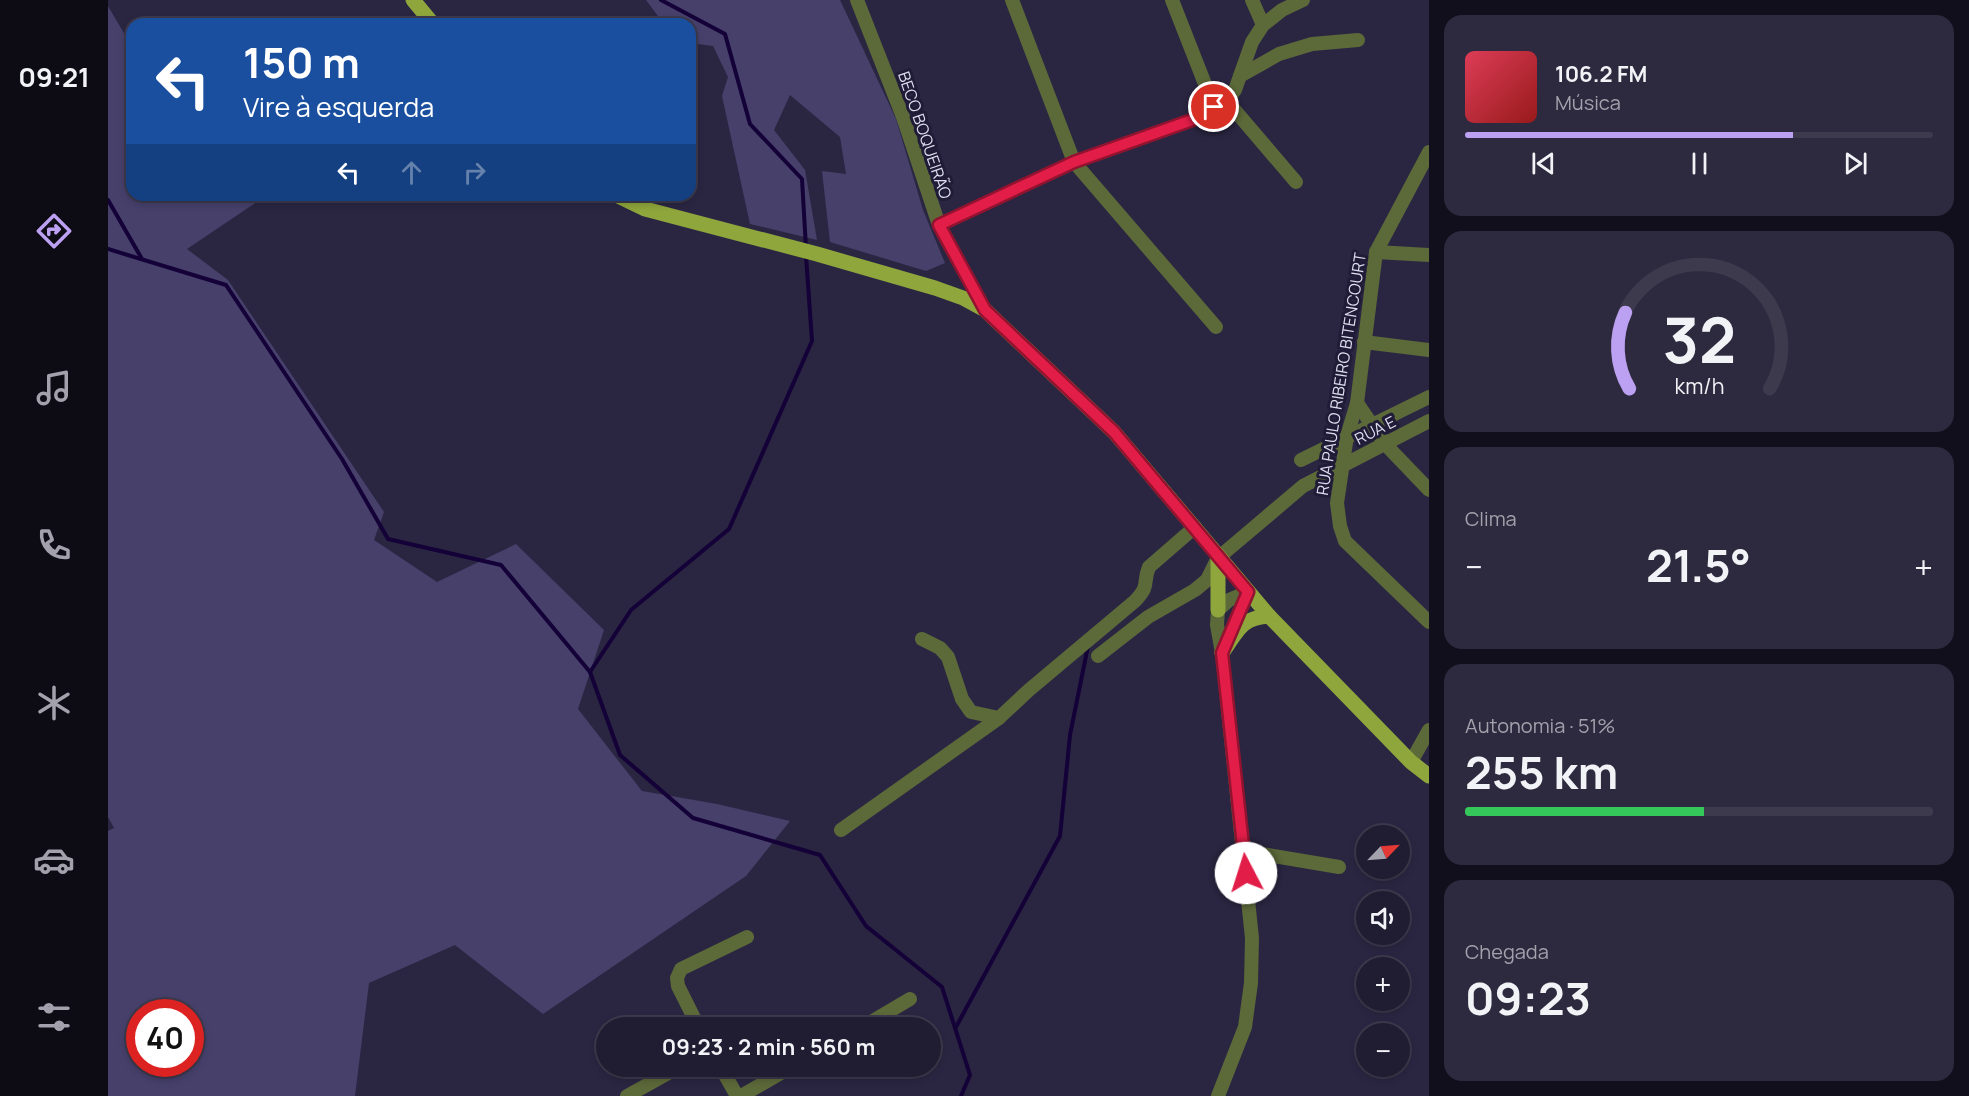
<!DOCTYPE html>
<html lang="pt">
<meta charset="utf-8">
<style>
body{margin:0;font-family:Manrope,sans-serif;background:#2d293e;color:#f1f3f6;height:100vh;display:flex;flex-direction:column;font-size:22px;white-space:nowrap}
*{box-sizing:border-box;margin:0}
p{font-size:20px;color:#a2a1ac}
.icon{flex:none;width:33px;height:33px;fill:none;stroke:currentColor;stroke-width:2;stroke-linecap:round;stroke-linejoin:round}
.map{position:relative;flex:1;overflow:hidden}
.details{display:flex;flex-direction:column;gap:15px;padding:15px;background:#120f1c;width:540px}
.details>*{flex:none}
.top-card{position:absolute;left:18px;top:18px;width:570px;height:183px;border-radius:18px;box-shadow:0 3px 9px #0003,0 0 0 2px #3d3a4d;background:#1a4fa0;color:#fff;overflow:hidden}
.needle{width:39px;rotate:65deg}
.tools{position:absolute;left:1248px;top:825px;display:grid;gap:12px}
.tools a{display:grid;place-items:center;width:54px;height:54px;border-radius:50%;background:#201c32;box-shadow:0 3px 9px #0003,0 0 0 2px #3d3a4d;font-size:30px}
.speed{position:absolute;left:18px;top:999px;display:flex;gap:12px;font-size:30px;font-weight:700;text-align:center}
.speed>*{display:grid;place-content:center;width:78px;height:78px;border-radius:50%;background:#201c32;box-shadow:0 3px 9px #0003,0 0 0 2px #3d3a4d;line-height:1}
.speed .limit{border:9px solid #d22;background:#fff;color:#111}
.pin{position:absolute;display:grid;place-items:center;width:51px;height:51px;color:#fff;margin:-26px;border:3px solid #fff;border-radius:50%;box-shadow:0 2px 6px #0007}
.me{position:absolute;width:66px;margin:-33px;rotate:355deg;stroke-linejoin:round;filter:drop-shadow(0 0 4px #0008)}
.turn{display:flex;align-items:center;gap:21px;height:126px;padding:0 18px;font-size:27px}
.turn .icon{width:78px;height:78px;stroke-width:2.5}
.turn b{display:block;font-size:42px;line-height:51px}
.lanes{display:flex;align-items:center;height:57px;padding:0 18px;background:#0003;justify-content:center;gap:30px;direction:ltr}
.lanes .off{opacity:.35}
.big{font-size:45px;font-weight:700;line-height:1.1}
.details .card{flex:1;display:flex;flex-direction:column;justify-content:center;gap:9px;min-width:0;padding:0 21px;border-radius:18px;background:#2d293e}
.details .dial{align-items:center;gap:0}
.dial svg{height:156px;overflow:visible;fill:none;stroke:#3d3a4d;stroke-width:7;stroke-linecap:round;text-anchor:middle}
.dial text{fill:#f1f3f6;stroke:none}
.song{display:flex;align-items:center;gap:18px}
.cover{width:72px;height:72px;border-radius:9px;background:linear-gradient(135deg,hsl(350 70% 55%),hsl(0 70% 35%))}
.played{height:6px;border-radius:3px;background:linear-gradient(90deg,#bca0f2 70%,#3d3a4d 70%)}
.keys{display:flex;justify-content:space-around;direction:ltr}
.heat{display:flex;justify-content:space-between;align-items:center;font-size:33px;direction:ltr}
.charge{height:9px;border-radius:4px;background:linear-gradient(90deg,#34c759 51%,#3d3a4d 0)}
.trip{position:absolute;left:488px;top:1017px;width:345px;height:60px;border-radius:30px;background:#201c32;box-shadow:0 3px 9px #0003,0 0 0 2px #3d3a4d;font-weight:700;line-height:60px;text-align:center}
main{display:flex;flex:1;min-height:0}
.tabs{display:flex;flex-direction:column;width:108px;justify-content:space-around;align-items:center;background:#0d0b14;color:#a2a1ac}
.tabs .icon{width:42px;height:42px}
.tabs .on{color:#bca0f2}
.tabs b{font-size:27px;color:#f1f3f6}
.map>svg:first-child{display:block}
.green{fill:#46406b;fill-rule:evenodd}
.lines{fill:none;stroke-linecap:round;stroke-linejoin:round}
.stream{stroke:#140138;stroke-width:4}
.minor{stroke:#5c6939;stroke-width:14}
.major{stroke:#8ea63c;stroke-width:15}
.route-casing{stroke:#92132f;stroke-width:15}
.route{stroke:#e11d48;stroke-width:10}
.labels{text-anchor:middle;stroke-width:6;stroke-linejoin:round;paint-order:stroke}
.street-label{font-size:16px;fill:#dfdef0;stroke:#201c37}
</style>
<main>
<nav class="tabs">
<b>09:21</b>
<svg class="icon on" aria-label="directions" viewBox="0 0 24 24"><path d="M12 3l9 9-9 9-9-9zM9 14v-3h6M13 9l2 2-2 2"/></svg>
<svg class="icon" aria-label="music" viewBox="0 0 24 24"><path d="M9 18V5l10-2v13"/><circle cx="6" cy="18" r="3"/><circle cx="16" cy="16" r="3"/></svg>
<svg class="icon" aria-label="phone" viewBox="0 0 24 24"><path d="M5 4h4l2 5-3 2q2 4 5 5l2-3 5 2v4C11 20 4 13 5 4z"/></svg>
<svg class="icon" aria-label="climate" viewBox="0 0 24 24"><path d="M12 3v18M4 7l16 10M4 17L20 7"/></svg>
<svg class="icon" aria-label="car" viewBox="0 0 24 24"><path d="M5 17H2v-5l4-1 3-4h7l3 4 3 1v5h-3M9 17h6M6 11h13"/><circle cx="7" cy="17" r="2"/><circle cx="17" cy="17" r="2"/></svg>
<svg class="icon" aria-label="filters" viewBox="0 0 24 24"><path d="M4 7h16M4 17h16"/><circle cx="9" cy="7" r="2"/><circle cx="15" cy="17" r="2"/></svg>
</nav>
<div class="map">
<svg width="1321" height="1096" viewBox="0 0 1321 1096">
<rect width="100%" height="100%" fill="#2a2642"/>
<g class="green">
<path d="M538 0H732L788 119 815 210 837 263 818 271 722 242 714 171 738 174 732 137 682 95 666 130 697 170 709 240 642 224 614 96 620 77 605 46 582 43V24H556Z"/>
<path d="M0 6 24 47V195H159L79 249 120 280 276 512 266 540 329 582 408 544 496 630 470 709 534 791 609 804 682 821 638 876 435 1014 347 945 261 983 247 1096H0V831L6 828 0 817ZM32 1012H82V1064H32Z"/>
</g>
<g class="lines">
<g class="stream">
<path d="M553 0 617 34 642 124 694 179 698 248"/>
<path d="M0 200 34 259"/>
<path d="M0 249 118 285 234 459 280 539 393 565 482 672 512 755 585 818 712 855 758 926 834 987 862 1075 853 1096"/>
<path d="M482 672 523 610 621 529 704 341 698 256"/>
<path d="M848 1027 952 836 962 735 980 646"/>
</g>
<g class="minor">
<path d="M749 0 795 117 831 225 877 310"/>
<path d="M904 0 966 162 1108 327"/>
<path d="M1064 0 1106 107"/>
<path d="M1144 0 1155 25"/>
<path d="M1132 76 1171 54 1204 44 1250 40"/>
<path d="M1118 100 1188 182"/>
<path d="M1321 152 1268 252 1249 403 1239 436 1229 503 1232 526 1237 541 1321 622"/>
<path d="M831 225 966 162 1087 119 1106 107 1118 100 1127 90 1144 42 1155 25 1174 10 1195 0"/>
<path d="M1268 252 1321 255"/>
<path d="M1256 342 1321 350"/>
<path d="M1249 403 1277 444 1321 490"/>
<path d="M1193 460 1321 397"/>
<path d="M814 639 832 648 840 657 854 699 863 712 891 718 921 690 1027 601C1043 584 1034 584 1041 567L1087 527"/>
<path d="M1119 640 1140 592"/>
<path d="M990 656 1040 617 1087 590 1099 580 1110 558 1195 486 1321 421"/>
<path d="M1303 762 1321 730"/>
<path d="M733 830 891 718"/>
<path d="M1136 851 1231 867"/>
<path d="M591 1028 570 986 569 978 573 969 639 937"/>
<path d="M753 1028 802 999"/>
<path d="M612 1066 629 1096"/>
<path d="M519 1096 573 1066"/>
<path d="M633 1096 685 1066"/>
<path d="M1110 1096 1137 1027 1143 983 1144 938 1114 653 1109 625 1110 610 1121 600 1140 592"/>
</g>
<g class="major">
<path d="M305 0 325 24"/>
<path d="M508 195 537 209 709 254 827 288 855 298 877 310 1006 432 1161 616 1303 762 1321 776"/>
<path d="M1110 610V558"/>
<path d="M1114 653C1130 631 1132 618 1161 616"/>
</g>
</g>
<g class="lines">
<defs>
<path id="route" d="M1106 107 1087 119 966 162 831 225 877 310 1006 432 1140 592 1114 653 1138 873"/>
</defs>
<use href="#route" class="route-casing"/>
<use href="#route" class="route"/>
</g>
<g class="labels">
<g class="street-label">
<text transform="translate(817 135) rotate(71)" y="6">BECO BOQUEIRÃO</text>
<text transform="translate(1233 374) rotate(-81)" y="6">RUA PAULO RIBEIRO BITENCOURT</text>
<text transform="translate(1267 430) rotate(-27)" y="6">RUA E</text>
</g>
</g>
</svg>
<div class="tools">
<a><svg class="needle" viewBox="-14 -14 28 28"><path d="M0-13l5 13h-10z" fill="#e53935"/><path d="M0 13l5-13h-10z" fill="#a2a1ac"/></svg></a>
<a><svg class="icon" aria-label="sound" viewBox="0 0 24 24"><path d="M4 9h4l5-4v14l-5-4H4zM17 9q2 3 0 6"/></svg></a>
<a>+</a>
<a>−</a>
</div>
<div class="speed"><div class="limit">40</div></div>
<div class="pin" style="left:1106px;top:107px;background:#d93025"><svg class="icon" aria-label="arrive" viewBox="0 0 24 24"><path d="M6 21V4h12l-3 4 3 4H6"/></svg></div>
<svg class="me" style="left:1138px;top:873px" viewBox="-20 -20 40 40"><circle r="19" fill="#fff"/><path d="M0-13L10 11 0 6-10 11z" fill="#e11d48"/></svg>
<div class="trip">09:23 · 2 min · 560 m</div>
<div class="top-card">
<div class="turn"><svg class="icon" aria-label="left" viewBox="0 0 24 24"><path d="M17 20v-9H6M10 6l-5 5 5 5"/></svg><div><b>150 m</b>Vire à esquerda</div></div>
<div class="lanes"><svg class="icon" aria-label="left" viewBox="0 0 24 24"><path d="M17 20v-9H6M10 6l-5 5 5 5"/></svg><svg class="icon off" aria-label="ahead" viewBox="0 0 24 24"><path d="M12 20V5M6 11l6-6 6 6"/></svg><svg class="icon off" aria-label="right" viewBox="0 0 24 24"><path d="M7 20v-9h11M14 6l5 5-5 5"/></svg></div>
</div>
</div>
<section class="details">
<div class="card">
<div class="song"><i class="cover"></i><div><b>106.2 FM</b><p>Música</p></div></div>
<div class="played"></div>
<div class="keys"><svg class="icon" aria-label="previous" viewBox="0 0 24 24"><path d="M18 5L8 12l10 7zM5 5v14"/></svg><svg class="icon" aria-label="pause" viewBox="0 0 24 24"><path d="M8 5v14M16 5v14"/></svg><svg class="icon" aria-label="next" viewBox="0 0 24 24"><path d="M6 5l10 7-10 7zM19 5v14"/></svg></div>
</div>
<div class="card dial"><svg viewBox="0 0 100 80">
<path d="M14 69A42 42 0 1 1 86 69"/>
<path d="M14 69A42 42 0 0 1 12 30" stroke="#bca0f2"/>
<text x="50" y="56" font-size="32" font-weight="700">32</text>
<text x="50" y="72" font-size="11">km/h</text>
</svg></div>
<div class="card"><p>Clima</p>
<div class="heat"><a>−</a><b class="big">21.5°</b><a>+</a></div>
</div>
<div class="card"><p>Autonomia · 51%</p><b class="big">255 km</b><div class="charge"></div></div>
<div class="card"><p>Chegada</p><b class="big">09:23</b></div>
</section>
</main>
